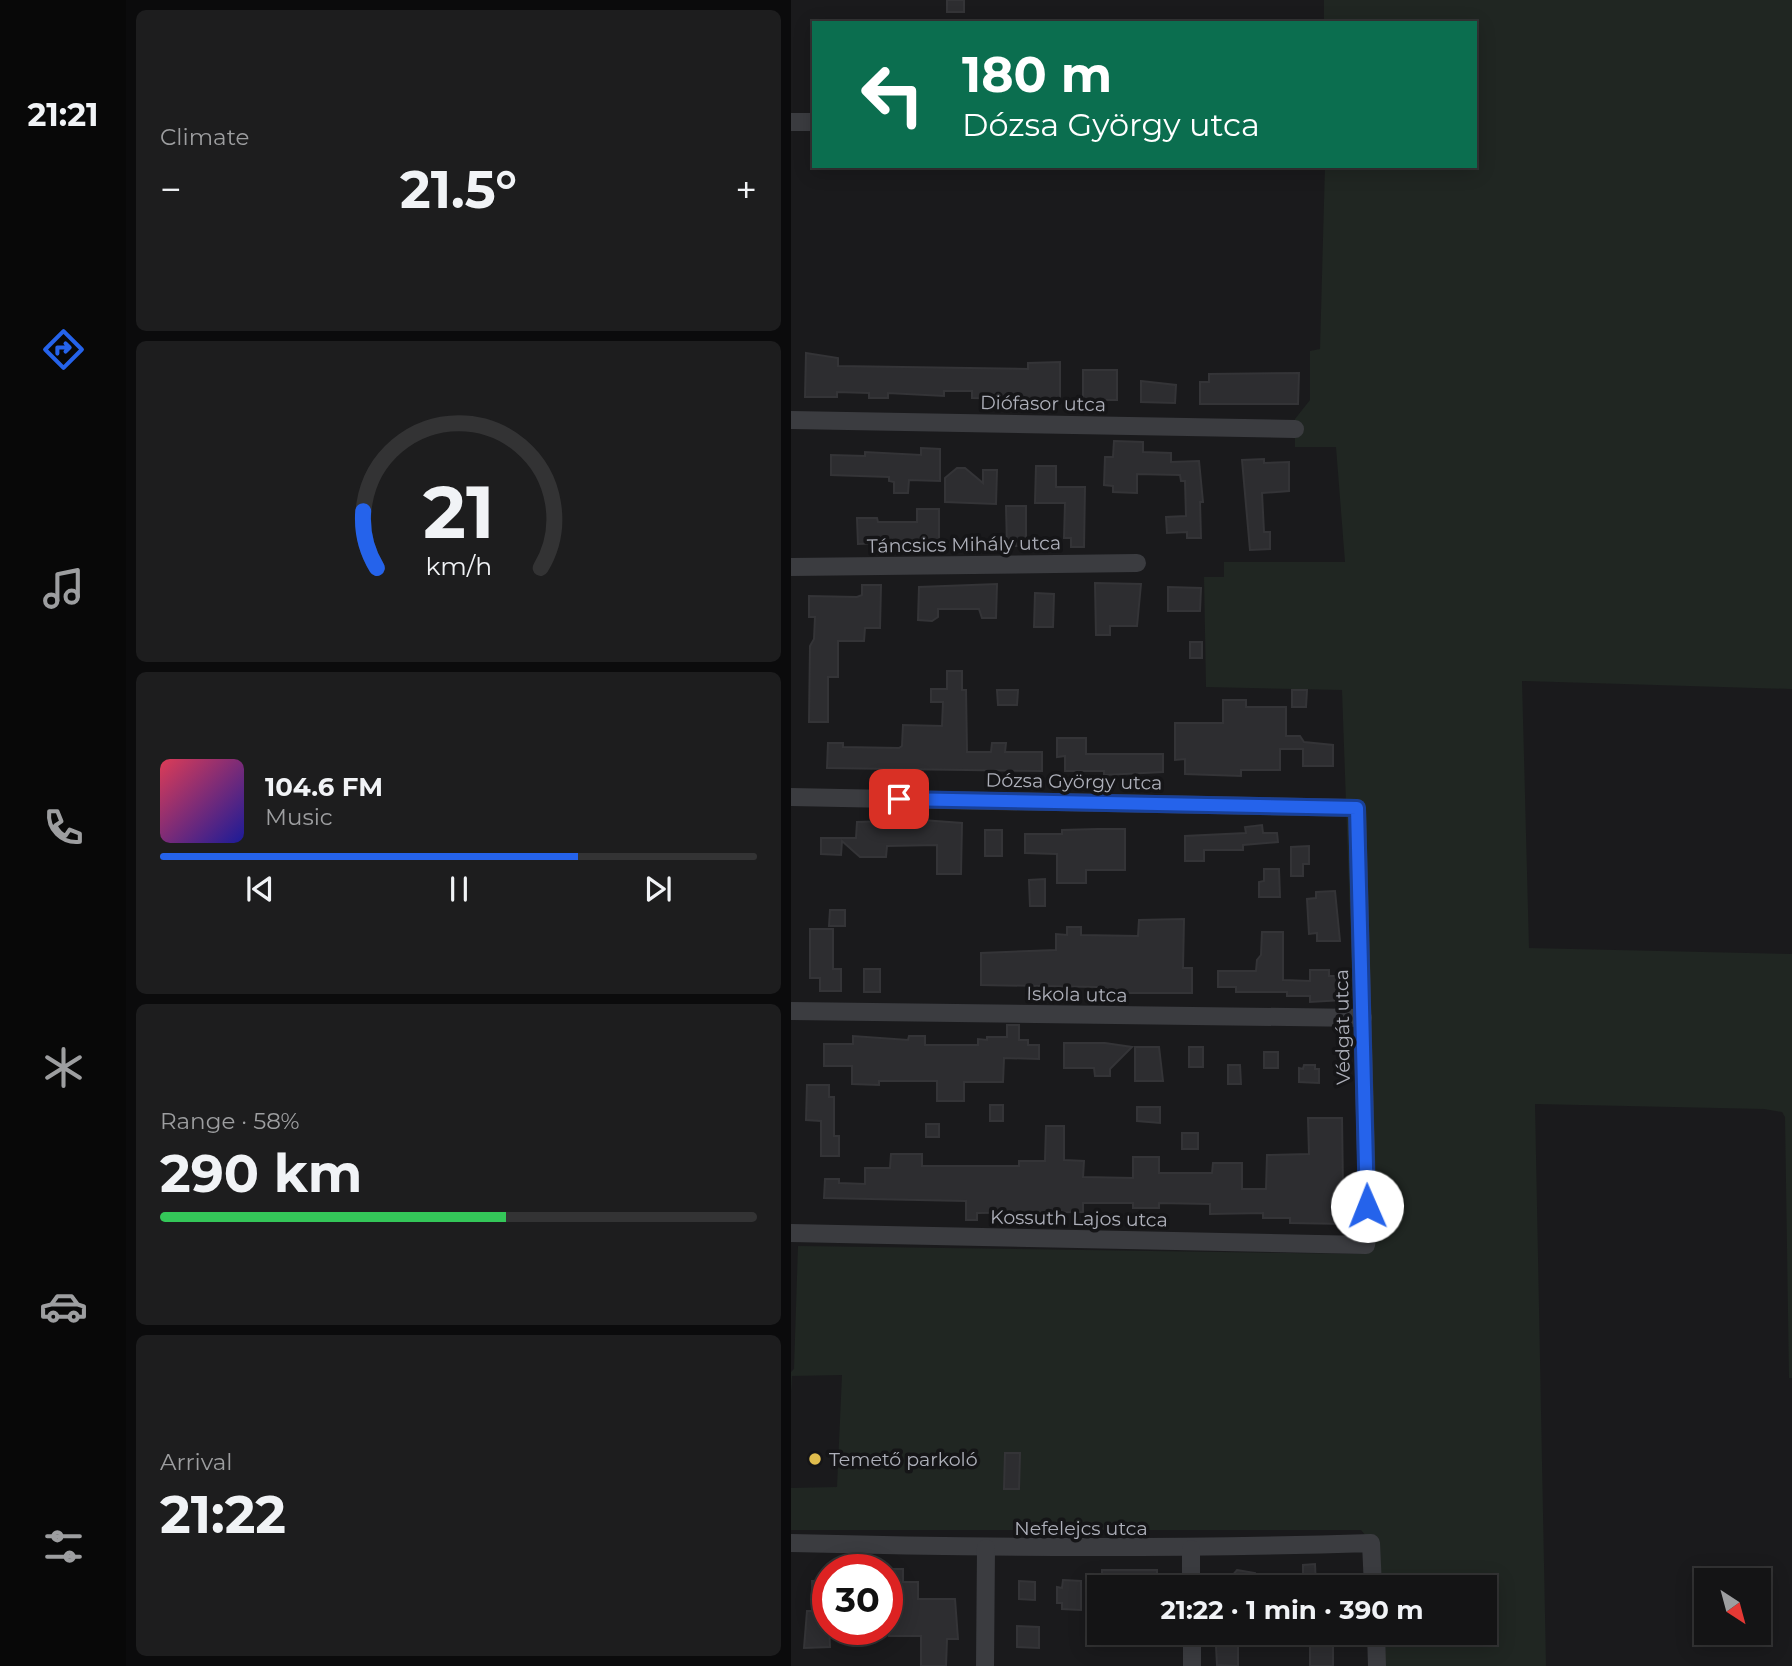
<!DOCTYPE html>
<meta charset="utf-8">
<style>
body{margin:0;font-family:Montserrat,sans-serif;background:#1d1d1e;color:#f1f3f6;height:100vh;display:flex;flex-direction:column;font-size:26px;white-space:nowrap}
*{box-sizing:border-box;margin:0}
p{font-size:23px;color:#9d9ea0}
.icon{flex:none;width:38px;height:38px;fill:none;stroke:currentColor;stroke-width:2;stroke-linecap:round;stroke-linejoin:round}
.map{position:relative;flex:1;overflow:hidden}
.details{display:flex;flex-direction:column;gap:10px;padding:10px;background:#0b0b0c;width:665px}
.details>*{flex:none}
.top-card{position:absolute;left:21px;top:21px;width:665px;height:147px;border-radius:0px;box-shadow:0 4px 18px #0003,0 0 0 2px #333334;background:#0b6e4f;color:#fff;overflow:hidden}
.needle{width:46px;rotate:144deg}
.fabs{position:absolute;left:903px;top:1568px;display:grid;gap:14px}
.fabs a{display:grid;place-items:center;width:77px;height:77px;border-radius:0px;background:#141415;box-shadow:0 4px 18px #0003,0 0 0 2px #333334;font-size:35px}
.speed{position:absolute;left:21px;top:1554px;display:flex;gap:14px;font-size:35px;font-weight:700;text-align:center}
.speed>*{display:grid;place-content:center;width:91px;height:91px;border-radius:50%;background:#141415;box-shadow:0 4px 18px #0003,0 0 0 2px #333334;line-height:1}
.speed .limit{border:10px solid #d22;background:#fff;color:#111}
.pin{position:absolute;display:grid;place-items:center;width:60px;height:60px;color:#fff;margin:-30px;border-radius:14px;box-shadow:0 4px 10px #0006}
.me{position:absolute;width:77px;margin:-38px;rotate:359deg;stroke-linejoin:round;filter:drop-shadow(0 0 5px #0008)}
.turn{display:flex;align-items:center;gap:24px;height:147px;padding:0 35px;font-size:32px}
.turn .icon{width:91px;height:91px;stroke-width:2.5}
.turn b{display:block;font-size:49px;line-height:60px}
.big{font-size:52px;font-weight:700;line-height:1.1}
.details .tile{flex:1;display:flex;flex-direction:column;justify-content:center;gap:10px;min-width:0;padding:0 24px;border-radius:10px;background:#1d1d1e}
.details .dial{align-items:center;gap:0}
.dial svg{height:182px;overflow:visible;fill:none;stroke:#333334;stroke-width:7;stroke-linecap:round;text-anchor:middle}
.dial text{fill:#f1f3f6;stroke:none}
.song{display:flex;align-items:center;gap:21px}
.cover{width:84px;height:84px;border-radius:10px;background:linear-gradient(135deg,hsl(350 70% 55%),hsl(240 70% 35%))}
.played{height:7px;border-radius:4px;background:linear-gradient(90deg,#2563eb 70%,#333334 70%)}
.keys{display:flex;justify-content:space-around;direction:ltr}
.heat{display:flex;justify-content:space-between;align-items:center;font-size:38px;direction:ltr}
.charge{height:10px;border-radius:5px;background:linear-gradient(90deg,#34c759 58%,#333334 0)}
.trip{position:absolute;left:296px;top:1575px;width:410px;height:70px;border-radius:0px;background:#141415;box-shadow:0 4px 18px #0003,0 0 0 2px #333334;font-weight:700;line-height:70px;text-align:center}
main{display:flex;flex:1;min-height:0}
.menu{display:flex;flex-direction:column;width:126px;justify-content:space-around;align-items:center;background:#080808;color:#9d9ea0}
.menu .icon{width:49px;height:49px}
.menu .active{color:#2563eb}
.menu b{font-size:32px;color:#f1f3f6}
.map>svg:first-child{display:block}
.green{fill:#202622}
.building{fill:#2d2d30;stroke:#343437;stroke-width:2}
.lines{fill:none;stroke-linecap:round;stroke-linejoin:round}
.minor{stroke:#3b3c40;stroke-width:18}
.route-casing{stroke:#184099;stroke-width:18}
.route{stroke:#2563eb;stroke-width:12}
.poi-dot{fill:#e0bd4d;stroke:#151517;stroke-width:2.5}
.labels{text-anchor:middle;stroke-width:7;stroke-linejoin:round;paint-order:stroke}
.street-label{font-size:19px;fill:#aeb0ba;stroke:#151517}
.poi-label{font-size:19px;fill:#aeb0ba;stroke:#151517;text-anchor:start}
</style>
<main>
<nav class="menu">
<b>21:21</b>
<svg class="icon active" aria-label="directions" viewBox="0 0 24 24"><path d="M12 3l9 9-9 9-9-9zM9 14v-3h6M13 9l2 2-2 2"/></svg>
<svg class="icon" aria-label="music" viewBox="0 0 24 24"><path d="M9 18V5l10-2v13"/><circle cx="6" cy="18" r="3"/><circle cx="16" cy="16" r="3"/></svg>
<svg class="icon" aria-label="phone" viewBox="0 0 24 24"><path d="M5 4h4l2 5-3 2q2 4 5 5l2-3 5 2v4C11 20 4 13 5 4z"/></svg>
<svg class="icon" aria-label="climate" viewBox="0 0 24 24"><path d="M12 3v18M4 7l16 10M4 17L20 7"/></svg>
<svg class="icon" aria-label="car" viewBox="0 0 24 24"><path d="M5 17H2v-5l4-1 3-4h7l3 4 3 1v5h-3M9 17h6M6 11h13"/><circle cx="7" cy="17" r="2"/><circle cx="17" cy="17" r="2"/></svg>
<svg class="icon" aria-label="filters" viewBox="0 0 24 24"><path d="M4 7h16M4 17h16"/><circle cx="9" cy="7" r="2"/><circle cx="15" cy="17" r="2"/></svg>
</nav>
<section class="details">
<div class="tile"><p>Climate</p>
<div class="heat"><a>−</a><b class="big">21.5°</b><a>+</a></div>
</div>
<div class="tile dial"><svg viewBox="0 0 100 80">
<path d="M14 69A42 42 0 1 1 86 69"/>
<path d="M14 69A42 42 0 0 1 8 44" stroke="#2563eb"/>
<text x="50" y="56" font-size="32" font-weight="700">21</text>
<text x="50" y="72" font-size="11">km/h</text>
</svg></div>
<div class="tile">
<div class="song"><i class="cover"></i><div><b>104.6 FM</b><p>Music</p></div></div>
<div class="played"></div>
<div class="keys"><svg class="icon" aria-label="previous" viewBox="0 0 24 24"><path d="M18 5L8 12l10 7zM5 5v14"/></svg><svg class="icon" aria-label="pause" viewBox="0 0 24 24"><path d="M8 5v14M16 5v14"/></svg><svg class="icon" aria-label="next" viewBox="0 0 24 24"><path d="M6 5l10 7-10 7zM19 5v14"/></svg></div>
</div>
<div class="tile"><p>Range · 58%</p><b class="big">290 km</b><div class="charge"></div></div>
<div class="tile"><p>Arrival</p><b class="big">21:22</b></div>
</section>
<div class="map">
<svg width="1001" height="1666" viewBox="0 0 1001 1666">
<rect width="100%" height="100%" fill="#1a1a1c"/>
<path class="green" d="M533 0H1001V689L731 681 738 948 1001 954V1378H998L994 1117 991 1112 973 1109 744 1104 755 1666H586L585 1633H693V1587H583L581 1543 570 1530H0V1488L46 1487 51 1375 1 1376 0 1393V1372L3 1369 7 1246 571 1254 551 690 415 687 413 577H433V562H554L545 447H504V419L519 400V351L529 349 534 166H684V23H533Z"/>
<g class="building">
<rect x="156" y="0" width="17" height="12"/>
<path d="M15 353 47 358V366L237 369V363L269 362V400L181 398V391H153V396L97 393V398H78V393L46 392V397H14Z"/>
<rect x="292" y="370" width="34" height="30"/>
<path d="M508 373 507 404H409V382H418V374Z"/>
<path d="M350 381 385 385 384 403 350 402Z"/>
<path d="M323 441 352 442V452L380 453V462L408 461 412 502H409L410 538H396V532L376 533 375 517 395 516 394 481H390L389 475 346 474V493L322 492V486L313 485 314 457H322Z"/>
<path d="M130 448 149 449V481L118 480 117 493H103V482L98 481V477L40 475V455L74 456V452L130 455Z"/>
<path d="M473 459V463L498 462V491L471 493 473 532H479V549L459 550 451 460Z"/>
<path d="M245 466H265V487H294L293 547H280V538H273L274 503H244Z"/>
<path d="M166 468H174L192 483V470H206L205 504 154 502V478Z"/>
<path d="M215 506H235V546H216Z"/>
<path d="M126 509H148V541L67 544 66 518H86L87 522H126Z"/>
<path d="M304 583 350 584 346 626H319V635H305Z"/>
<path d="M206 584 205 618H191L188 609H147V617L141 621 127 620 128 587Z"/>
<path d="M71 585H90L89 628H74L73 641H47V677H37V722H18L19 646 23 639 24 617H18V596L66 597 71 595Z"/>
<path d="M377 587 410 588 409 611H377Z"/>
<path d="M244 593 263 594 262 627H243Z"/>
<rect x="399" y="642" width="12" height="16"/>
<path d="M156 671H171V690H175L176 752H200L201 743H215L214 752H251V771L36 768 37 743H52V747L108 748 111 746 112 725 151 726 152 702H140V689H156Z"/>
<path d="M206 690H227L226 705H207Z"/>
<path d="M501 690H516L515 707H501Z"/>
<path d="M432 700H455V707H495V736H509L513 742 542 745V766H512V749H489V770H450V776L394 774V759L384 760V723H432Z"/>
<path d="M266 738H295V754H372V772L313 775V771H274V756L266 757Z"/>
<path d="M131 820 171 823 170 874H146V845L96 846 95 857H69L51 841 50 855 30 854V838H65L66 822Z"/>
<path d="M471 825 472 833H486L487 842 452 845V850H413V861H394V836L455 833 454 827Z"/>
<path d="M306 829H334V870H295V883H266V854L234 853V834H271V830Z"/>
<rect x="194" y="830" width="17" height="26"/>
<path d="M518 846V864H512V876H500V847Z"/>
<path d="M473 869H488L489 897H468V882L473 881Z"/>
<path d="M254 879V906H239L238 880Z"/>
<path d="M544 891 549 941H526V933L518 934 516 899 525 898V892Z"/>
<path d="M39 910H54V926H38Z"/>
<path d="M393 919 392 968H401V993H305L306 987 190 985V953L265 950V934L276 935V927H290V935L347 936 348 920Z"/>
<path d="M19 929H42V969H50V991H29V978H19Z"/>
<path d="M471 932H492V980L519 981V970H538V976H552V1000L519 1002V996H496V992H445V987H427V971H465L466 960 470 955Z"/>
<rect x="73" y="969" width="16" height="23"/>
<path d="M216 1025H228V1040H237V1045H248V1059L213 1058 212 1082H173V1101H146V1081H88V1085L61 1084V1066H33V1044H62V1036L117 1040 118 1036H134V1045H187V1039L196 1040V1037H216Z"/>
<path d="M273 1043H314L341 1047 319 1069V1076H304L303 1068H273Z"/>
<path d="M344 1047H368L372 1081H344Z"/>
<rect x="398" y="1047" width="14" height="20"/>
<rect x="473" y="1052" width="14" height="16"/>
<path d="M437 1065H449L450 1084H437Z"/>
<path d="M513 1065H524V1069H528V1083L508 1082V1068L512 1069Z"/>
<path d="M16 1085H38V1097H43V1136H48V1156H30V1121L15 1120Z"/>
<rect x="199" y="1105" width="13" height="16"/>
<path d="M346 1107H369V1123L346 1121Z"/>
<path d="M517 1118H551L552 1189 557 1190V1224L499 1223V1218H472V1213L419 1214V1204L368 1203V1208H342V1203H292V1212L186 1213V1220H175V1201L33 1198 34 1179H48V1183L74 1184V1168H99L100 1154H131V1166H228V1161H254L255 1126H273V1160L293 1161 292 1177 342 1178V1157H368V1173H421L422 1163H451V1189H475L476 1155 518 1154Z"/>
<rect x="135" y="1124" width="13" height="13"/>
<rect x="391" y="1133" width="16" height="16"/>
<path d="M214 1453H229L228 1489H213Z"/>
<path d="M524 1564 525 1587H512V1565Z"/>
<path d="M101 1569H112V1582H127V1599H164L167 1639H156L155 1666H130V1636H98Z"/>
<rect x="311" y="1570" width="55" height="17"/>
<path d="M446 1570 464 1573V1587H445L441 1576Z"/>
<path d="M272 1580 290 1581V1610L271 1609V1603H266V1587L271 1588Z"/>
<path d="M21 1581H36L39 1647 13 1648 16 1611H22Z"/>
<path d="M228 1581 244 1582V1600L228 1599Z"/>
<path d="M226 1626 248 1627V1648L226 1647Z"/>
<path d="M542 1637V1666H519V1638Z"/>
<path d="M425 1646H447V1666L426 1665Z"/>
</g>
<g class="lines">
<g class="minor">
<path d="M0 122H23"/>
<path d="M0 420 504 429"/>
<path d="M0 567 346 563"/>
<path d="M0 797 566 808 577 1233 575 1245 0 1233"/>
<path d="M0 1011 572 1018"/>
<path d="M0 1543C194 1548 387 1549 580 1543L582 1587"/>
<path d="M400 1549V1587"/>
<path d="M401 1633V1666"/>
<path d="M585 1633 586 1666"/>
<path d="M194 1666 195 1548"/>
</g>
</g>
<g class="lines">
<defs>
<path id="route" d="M108 799 566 808 576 1206"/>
</defs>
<use href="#route" class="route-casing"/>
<use href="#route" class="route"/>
</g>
<circle class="poi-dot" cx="24" cy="1459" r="7"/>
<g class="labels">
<g class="street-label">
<text transform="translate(252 403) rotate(1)" y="7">Diófasor utca</text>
<text transform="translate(173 544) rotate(-1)" y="7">Táncsics Mihály utca</text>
<text transform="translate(283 781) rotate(1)" y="7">Dózsa György utca</text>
<text transform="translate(286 994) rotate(1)" y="7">Iskola utca</text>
<text transform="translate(551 1027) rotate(-91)" y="7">Védgát utca</text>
<text transform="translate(288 1218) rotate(1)" y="7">Kossuth Lajos utca</text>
<text x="290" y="1535">Nefelejcs utca</text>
</g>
<g class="poi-label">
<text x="38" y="1466">Temető parkoló</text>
</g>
</g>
</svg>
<div class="fabs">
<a><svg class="needle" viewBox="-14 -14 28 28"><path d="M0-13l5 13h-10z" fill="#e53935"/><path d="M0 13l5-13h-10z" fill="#9d9ea0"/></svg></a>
</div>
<div class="speed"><div class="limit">30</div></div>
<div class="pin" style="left:108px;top:799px;background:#d93025"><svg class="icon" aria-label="arrive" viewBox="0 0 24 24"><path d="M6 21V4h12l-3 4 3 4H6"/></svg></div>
<svg class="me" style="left:576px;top:1206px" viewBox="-20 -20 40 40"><circle r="19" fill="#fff"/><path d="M0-13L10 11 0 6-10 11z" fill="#2563eb"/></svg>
<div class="trip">21:22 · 1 min · 390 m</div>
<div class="top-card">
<div class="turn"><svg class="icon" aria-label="left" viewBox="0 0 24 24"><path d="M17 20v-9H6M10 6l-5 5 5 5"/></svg><div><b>180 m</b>Dózsa György utca</div></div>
</div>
</div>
</main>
